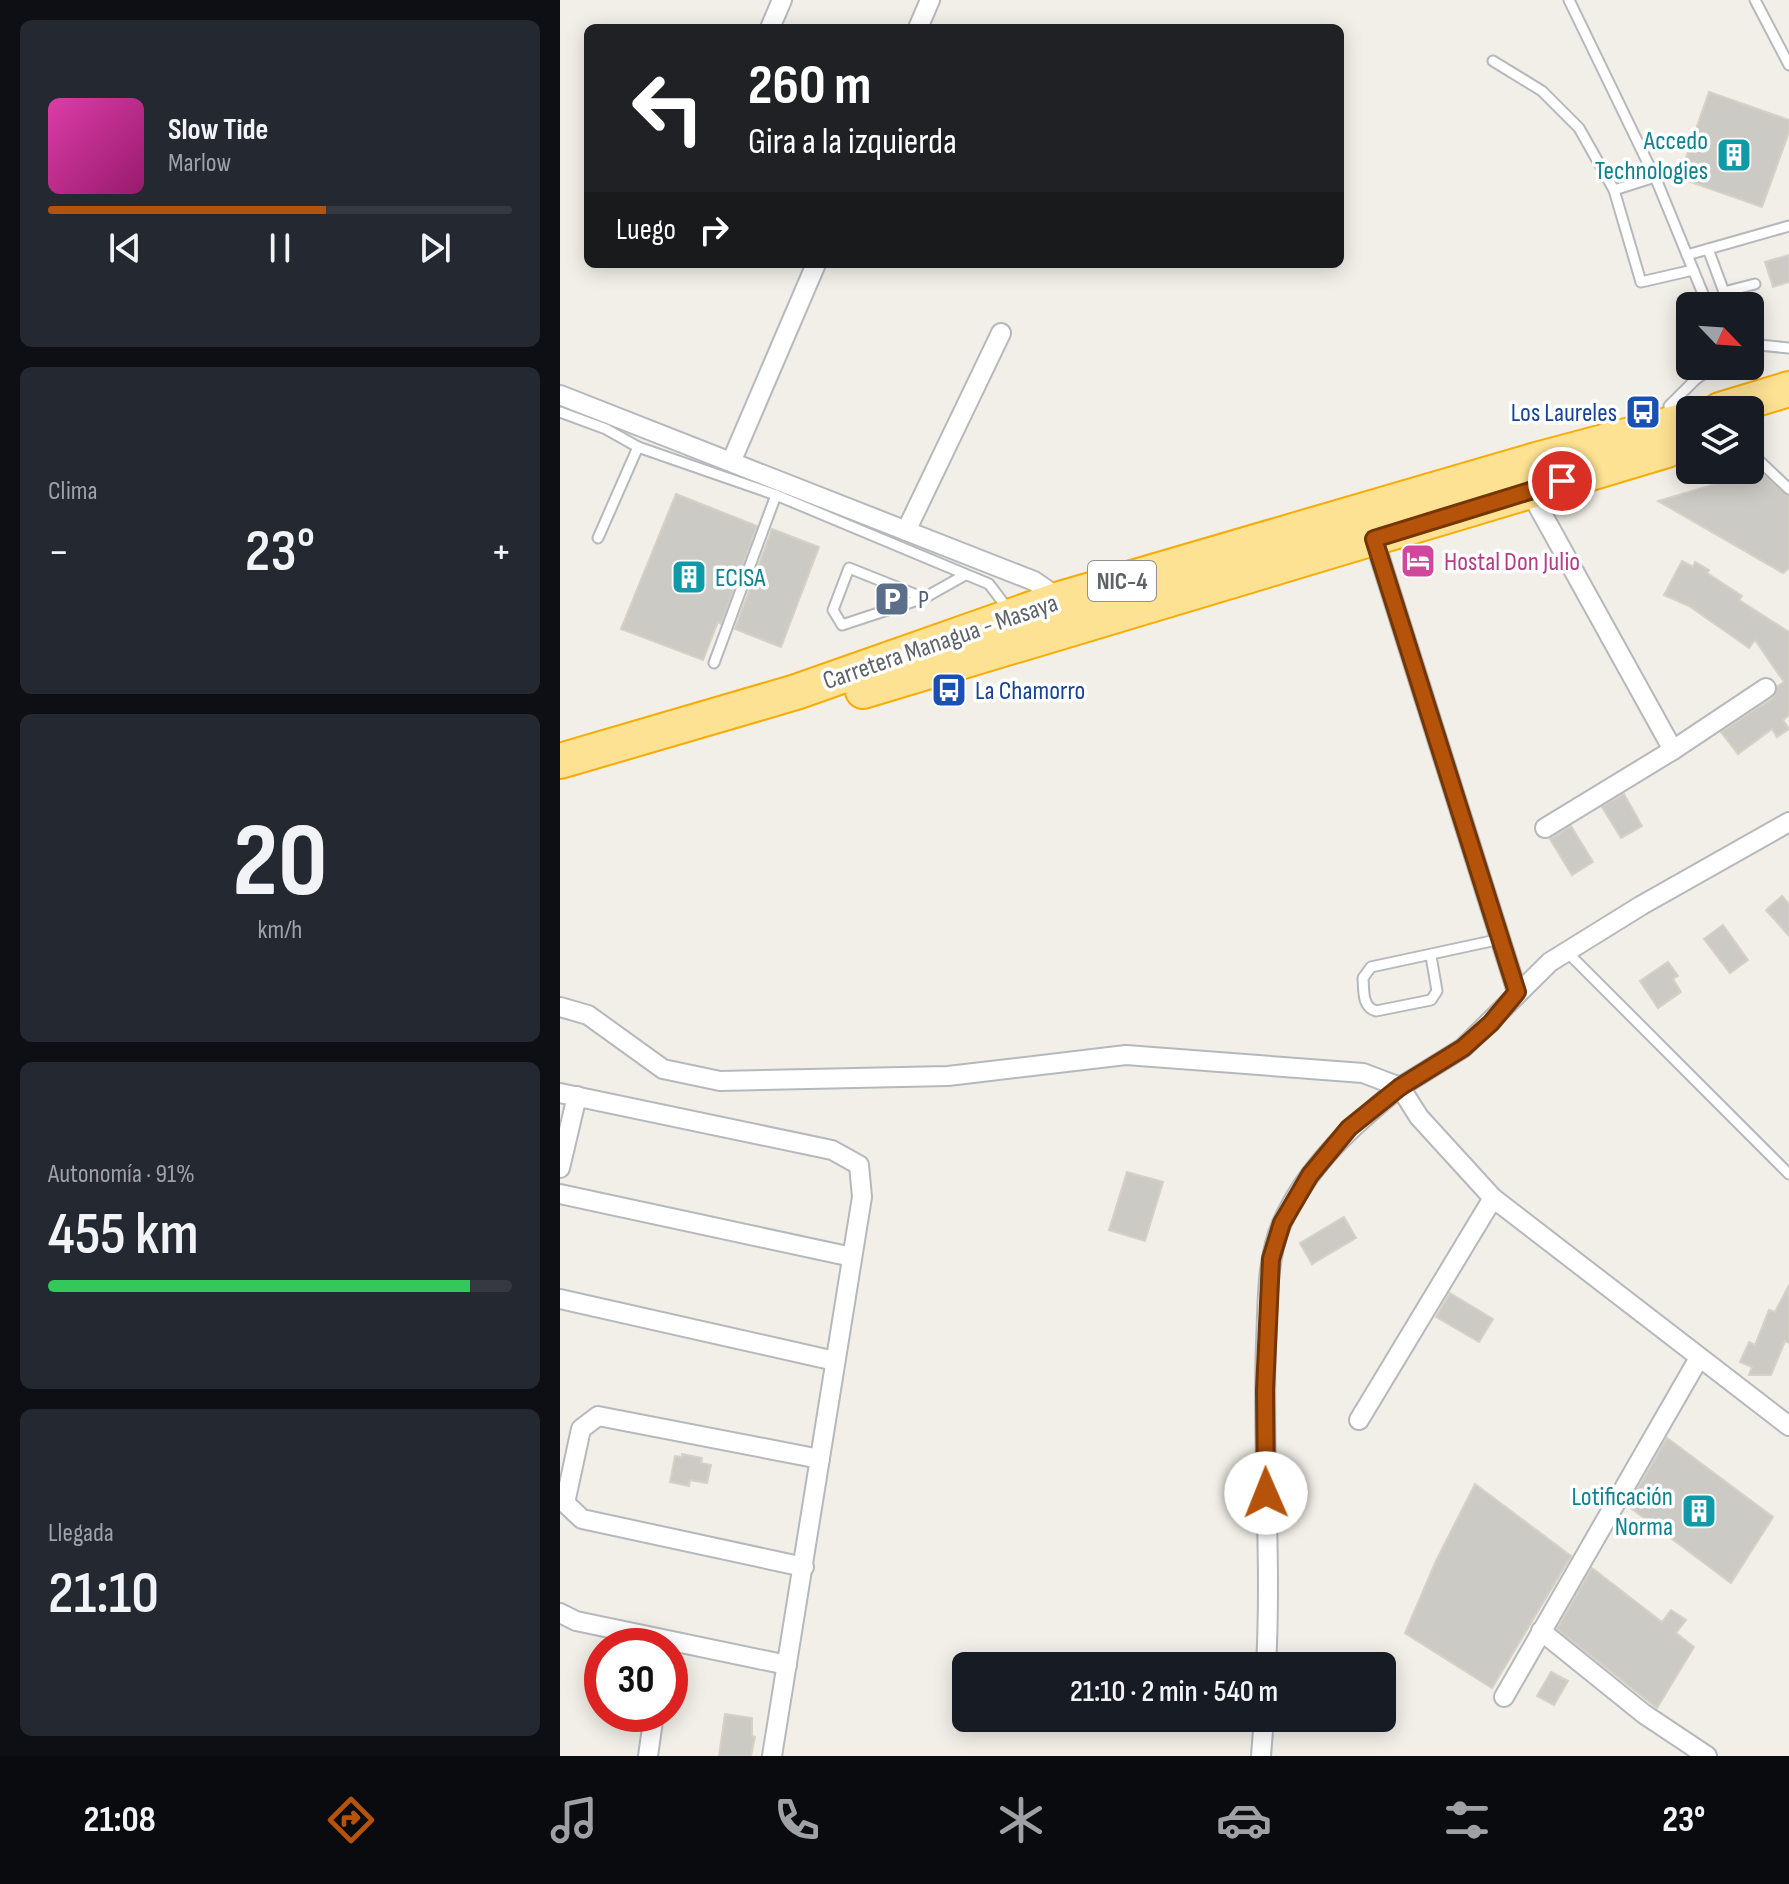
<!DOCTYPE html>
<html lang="es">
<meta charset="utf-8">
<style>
body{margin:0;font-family:"Sofia Sans Condensed",sans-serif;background:#242831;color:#f1f3f6;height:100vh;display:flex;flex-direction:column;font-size:30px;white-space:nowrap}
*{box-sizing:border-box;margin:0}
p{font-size:26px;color:#9ea1a6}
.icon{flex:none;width:44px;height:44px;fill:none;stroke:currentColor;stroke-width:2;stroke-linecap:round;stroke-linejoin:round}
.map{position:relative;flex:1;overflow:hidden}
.panel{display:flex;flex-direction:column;gap:20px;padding:20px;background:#0d0f14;width:560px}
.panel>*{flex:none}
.top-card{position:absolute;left:24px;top:24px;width:760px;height:244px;border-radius:12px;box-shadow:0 4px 20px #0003;background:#202124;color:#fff;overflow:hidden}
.needle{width:52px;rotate:115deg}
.fabs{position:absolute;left:1116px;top:292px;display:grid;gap:16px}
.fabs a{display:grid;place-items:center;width:88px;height:88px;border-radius:12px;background:#171b24;box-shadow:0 4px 20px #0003;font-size:40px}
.speed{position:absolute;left:24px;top:1628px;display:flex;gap:16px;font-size:40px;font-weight:700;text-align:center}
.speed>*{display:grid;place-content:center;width:104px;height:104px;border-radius:50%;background:#171b24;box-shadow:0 4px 20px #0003;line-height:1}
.speed .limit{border:12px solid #d22;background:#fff;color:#111}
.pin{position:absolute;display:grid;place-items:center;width:68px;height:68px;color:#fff;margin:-34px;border:4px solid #fff;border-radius:50%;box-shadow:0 2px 8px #0007}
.me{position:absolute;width:88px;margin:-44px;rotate:359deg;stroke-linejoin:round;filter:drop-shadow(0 0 6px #0008)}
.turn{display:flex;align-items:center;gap:28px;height:168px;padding:0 32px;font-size:36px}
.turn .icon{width:104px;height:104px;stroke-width:2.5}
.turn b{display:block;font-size:56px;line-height:68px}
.then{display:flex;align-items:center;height:76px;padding:0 32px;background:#0003;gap:16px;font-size:30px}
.big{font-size:60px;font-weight:600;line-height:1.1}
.panel .tile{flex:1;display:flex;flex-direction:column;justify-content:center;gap:12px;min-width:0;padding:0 28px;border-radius:12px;background:#242831}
.panel .dial{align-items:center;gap:0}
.dial b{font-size:104px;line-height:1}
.song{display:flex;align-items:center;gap:24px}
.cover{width:96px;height:96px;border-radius:12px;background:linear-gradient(135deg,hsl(320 70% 55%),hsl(320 70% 35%))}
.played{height:8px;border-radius:4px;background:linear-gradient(90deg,#b45309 60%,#363941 60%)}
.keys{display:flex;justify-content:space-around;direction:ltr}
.heat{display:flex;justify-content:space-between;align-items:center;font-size:44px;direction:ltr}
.charge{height:12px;border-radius:6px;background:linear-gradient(90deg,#34c759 91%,#363941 0)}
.trip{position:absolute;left:392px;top:1652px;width:444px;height:80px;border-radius:12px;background:#171b24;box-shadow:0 4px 20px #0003;font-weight:600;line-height:80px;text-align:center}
.menu{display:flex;height:128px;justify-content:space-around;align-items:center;background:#090b0e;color:#9ea1a6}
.menu .icon{width:56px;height:56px}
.menu .active{color:#b45309}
.menu b{font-size:36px;color:#f1f3f6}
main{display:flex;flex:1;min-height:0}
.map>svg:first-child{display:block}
.building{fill:#cccac5;stroke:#d6d1c6;stroke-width:2}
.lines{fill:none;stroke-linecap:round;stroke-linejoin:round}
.lane-casing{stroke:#b5b8bc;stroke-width:13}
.street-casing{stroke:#b5b8bc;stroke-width:22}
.highway-casing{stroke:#f9ab00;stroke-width:38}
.lane{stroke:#fff;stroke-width:9}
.street{stroke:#fff;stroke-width:18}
.highway{stroke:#fde293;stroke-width:34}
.route-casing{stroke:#753606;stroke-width:20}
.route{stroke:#b45309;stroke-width:14}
.labels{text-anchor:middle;stroke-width:7;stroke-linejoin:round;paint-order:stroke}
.shield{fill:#fff;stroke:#8f9295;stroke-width:2}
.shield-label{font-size:24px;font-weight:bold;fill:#5f6368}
.culture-label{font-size:26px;fill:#0d838f;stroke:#fff;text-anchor:end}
.transit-label{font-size:26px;fill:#164399;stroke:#fff;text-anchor:end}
.hotel-label{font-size:26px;fill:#b23c85;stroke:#fff;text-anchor:start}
.service-label{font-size:26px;fill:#4e5e75;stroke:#fff;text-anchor:start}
.street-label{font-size:26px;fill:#5f6368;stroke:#fff}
</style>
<main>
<section class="panel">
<div class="tile">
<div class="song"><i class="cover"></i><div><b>Slow Tide</b><p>Marlow</p></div></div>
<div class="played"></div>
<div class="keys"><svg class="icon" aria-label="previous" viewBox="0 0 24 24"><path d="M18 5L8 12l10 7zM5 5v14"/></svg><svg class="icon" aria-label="pause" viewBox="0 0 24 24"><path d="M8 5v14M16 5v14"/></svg><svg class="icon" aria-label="next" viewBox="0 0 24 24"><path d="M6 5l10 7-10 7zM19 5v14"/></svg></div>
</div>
<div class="tile"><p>Clima</p>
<div class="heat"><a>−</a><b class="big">23°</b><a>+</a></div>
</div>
<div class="tile dial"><b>20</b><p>km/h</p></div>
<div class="tile"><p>Autonomía · 91%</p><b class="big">455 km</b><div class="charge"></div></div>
<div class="tile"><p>Llegada</p><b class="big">21:10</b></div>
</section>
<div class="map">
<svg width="1229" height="1756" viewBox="0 0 1229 1756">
<rect width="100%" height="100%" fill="#f1efe8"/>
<g class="building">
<path d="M1149 92 1229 120V132L1202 207 1119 178Z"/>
<path d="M1229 255V282L1213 287 1205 262Z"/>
<path d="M1199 471 1229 496V568L1223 573 1098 501Z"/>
<path d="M116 494 197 526 161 624 158 622 143 660 61 629Z"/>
<path d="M212 529 259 547 221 647 175 629Z"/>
<path d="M1122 561 1133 567 1135 562 1149 570 1147 573 1182 596 1179 600 1229 632V715L1223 720 1229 729 1217 737 1212 729 1178 754 1161 732 1213 698 1218 686 1224 682 1195 640 1189 648 1129 606 1104 595Z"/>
<path d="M1064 794 1082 826 1061 838 1042 807Z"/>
<path d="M1011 826 1033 862 1012 875 990 839Z"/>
<path d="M1222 896 1229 904V936L1206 910Z"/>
<path d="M1163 925 1188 960 1170 973 1144 939Z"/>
<path d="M1108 962 1118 976 1113 979 1121 992 1098 1008 1080 981Z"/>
<path d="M567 1172 603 1182 585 1241 549 1230Z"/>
<path d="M784 1217 796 1238 752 1264 740 1243Z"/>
<path d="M1229 1285V1343L1225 1341 1211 1375H1189L1192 1367 1180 1362 1189 1342 1195 1345 1209 1310 1215 1312Z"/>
<path d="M890 1293 933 1319 919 1342 876 1317Z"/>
<path d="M1107 1438 1213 1517 1171 1583 1068 1506Z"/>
<path d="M122 1454 142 1458 141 1463 151 1465 147 1483 130 1480 129 1486 110 1482 115 1456 122 1457Z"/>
<path d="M915 1484 1011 1556 932 1688 845 1633 876 1561Z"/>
<path d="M1032 1568 1102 1622 1111 1610 1126 1620 1116 1633 1134 1647 1097 1708 997 1629Z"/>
<path d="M991 1672 1008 1681 994 1705 977 1696Z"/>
<path d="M165 1714 192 1718V1736L195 1737 191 1756H159Z"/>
</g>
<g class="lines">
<defs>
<g id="lane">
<path d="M1009 0 1098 184 1148 306"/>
<path d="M1195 0 1229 65"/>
<path d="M933 61 982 91 1019 128 1054 190 1081 282 1133 270"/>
<path d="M1054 190 1095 177"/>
<path d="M1148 249 1164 292 1195 284"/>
<path d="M1127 255 1229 226"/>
<path d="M1190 349 1199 345 1229 348"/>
<path d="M0 412 46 429 78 447"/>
<path d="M1110 418 1109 406 1135 380 1154 366"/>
<path d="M1190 452 1229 489"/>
<path d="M38 538 78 447 216 495"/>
<path d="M364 598 289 568 273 610 282 625 364 598 405 575"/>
<path d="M154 663 216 495 429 584 448 609"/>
<path d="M1007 952 1229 1174"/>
<path d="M871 956 877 991 871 1000 816 1011C802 1007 804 991 803 978L811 967 941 939"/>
</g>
<g id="street">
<path d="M210 28 222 0"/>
<path d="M358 28 370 0"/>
<path d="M0 395 474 581 500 599"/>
<path d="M172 460 256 264"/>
<path d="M969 490 1113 750 985 828"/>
<path d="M346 531 441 333"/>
<path d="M814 539 957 992"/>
<path d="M1113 750 1206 688"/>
<path d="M0 1007 28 1015 103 1069 160 1081 388 1076 566 1055 803 1073 840 1087 903 1048 990 962 1082 905 1229 822"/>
<path d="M0 1093 272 1150 299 1165 302 1197 212 1756"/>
<path d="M0 1168 17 1096"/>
<path d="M0 1194 292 1257"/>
<path d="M0 1299 275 1361"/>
<path d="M799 1420 933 1198"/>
<path d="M244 1567 22 1519 5 1503 21 1429 38 1416 260 1459"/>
<path d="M0 1613 16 1621 227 1665"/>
<path d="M981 1631 1084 1714 1147 1756"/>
<path d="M706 1666C712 1559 702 1451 706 1343 708 1304 706 1260 722 1223 748 1165 792 1126 840 1087L859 1117 933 1198 1229 1426"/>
<path d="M944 1697 1139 1358"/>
<path d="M88 1756 94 1714"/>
<path d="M701 1756 704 1718"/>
</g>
<g id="highway">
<path d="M1160 410 1229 389"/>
<path d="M303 691 1107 450"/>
<path d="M0 761 236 692 500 599 976 460 1130 419"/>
</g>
</defs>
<use href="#lane" class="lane-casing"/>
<use href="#street" class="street-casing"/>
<use href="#highway" class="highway-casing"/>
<use href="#lane" class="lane"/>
<use href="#street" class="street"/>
<use href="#highway" class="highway"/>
</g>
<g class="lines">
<defs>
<path id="route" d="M706 1493 705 1390 711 1259 722 1223 750 1175 789 1128 840 1087 903 1048 931 1023 957 992 814 539 1002 481"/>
</defs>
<use href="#route" class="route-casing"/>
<use href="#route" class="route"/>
</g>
<defs>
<symbol id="building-square" viewBox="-11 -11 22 22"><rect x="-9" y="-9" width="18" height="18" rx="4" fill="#0f9aa8" stroke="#fff"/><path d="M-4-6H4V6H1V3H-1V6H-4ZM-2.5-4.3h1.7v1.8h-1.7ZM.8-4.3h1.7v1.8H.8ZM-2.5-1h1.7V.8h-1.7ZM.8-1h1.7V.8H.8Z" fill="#fff"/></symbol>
<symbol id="bus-square" viewBox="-11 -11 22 22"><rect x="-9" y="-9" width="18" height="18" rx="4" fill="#1a4fb4" stroke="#fff"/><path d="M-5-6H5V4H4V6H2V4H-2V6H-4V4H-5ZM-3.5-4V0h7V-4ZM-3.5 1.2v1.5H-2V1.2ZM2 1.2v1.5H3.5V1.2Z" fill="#fff"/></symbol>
<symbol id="hotel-square" viewBox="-11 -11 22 22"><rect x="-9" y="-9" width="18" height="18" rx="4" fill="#d1479c" stroke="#fff"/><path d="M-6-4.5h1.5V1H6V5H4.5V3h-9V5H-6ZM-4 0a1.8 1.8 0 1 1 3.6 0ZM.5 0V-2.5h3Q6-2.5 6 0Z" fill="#fff"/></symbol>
<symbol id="parking-square" viewBox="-11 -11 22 22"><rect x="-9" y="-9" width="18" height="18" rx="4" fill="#5c6f8a" stroke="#fff"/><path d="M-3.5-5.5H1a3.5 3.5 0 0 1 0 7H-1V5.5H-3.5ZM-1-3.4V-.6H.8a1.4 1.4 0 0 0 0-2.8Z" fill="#fff"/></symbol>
</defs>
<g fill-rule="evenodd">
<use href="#building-square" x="1154" y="135" width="40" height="40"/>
<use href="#bus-square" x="1063" y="392" width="40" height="40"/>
<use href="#hotel-square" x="838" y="541" width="40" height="40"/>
<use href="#building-square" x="109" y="557" width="40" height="40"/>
<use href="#parking-square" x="312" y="579" width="40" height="40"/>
<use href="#bus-square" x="369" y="670" width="40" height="40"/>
<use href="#building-square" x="1119" y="1491" width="40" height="40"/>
</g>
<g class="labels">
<rect class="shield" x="528" y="561" width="68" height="40" rx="6"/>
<g class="shield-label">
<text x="562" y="589">NIC-4</text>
</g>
<g class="culture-label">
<text x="1148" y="149">Accedo<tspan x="1148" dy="30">Technologies</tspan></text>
<text x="155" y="586" text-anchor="start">ECISA</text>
<text x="1113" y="1505">Lotificación<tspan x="1113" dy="30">Norma</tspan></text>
</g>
<g class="transit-label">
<text x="1057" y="421">Los Laureles</text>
<text x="415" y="699" text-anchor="start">La Chamorro</text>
</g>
<g class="hotel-label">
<text x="884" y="570">Hostal Don Julio</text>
</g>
<g class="service-label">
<text x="358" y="608">P</text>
</g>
<g class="street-label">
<text transform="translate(380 641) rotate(-19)" y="9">Carretera Managua - Masaya</text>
</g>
</g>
</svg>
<div class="fabs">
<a><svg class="needle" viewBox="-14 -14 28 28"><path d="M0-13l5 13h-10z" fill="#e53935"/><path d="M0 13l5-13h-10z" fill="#9ea1a6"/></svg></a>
<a><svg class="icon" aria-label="layers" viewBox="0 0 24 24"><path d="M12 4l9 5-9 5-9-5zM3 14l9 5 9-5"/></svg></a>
</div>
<div class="speed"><div class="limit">30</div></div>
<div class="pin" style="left:1002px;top:481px;background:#d93025"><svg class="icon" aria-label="arrive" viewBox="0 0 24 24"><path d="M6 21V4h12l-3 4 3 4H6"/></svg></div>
<svg class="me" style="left:706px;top:1493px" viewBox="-20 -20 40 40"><circle r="19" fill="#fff"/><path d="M0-13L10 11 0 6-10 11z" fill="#b45309"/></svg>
<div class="trip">21:10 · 2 min · 540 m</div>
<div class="top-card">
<div class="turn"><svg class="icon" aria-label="left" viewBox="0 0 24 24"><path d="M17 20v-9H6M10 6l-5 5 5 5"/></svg><div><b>260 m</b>Gira a la izquierda</div></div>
<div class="then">Luego<svg class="icon" aria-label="right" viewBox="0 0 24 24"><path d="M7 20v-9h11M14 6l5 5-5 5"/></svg></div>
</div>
</div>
</main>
<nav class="menu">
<b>21:08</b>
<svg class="icon active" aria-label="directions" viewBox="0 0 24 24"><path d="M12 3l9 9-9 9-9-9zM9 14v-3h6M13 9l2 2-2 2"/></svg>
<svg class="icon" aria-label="music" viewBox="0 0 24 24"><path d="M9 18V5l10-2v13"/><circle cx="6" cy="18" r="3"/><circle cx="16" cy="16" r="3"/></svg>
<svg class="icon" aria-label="phone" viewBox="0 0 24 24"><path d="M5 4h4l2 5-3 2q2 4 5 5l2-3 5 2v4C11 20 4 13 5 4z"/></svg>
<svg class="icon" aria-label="climate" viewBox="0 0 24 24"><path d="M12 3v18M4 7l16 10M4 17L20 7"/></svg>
<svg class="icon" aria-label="car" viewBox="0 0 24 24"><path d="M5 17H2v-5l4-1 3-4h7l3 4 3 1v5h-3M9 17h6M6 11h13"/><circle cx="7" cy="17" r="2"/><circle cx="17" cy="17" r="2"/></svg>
<svg class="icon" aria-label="filters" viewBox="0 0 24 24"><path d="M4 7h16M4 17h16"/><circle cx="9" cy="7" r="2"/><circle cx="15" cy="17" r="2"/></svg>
<b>23°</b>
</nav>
